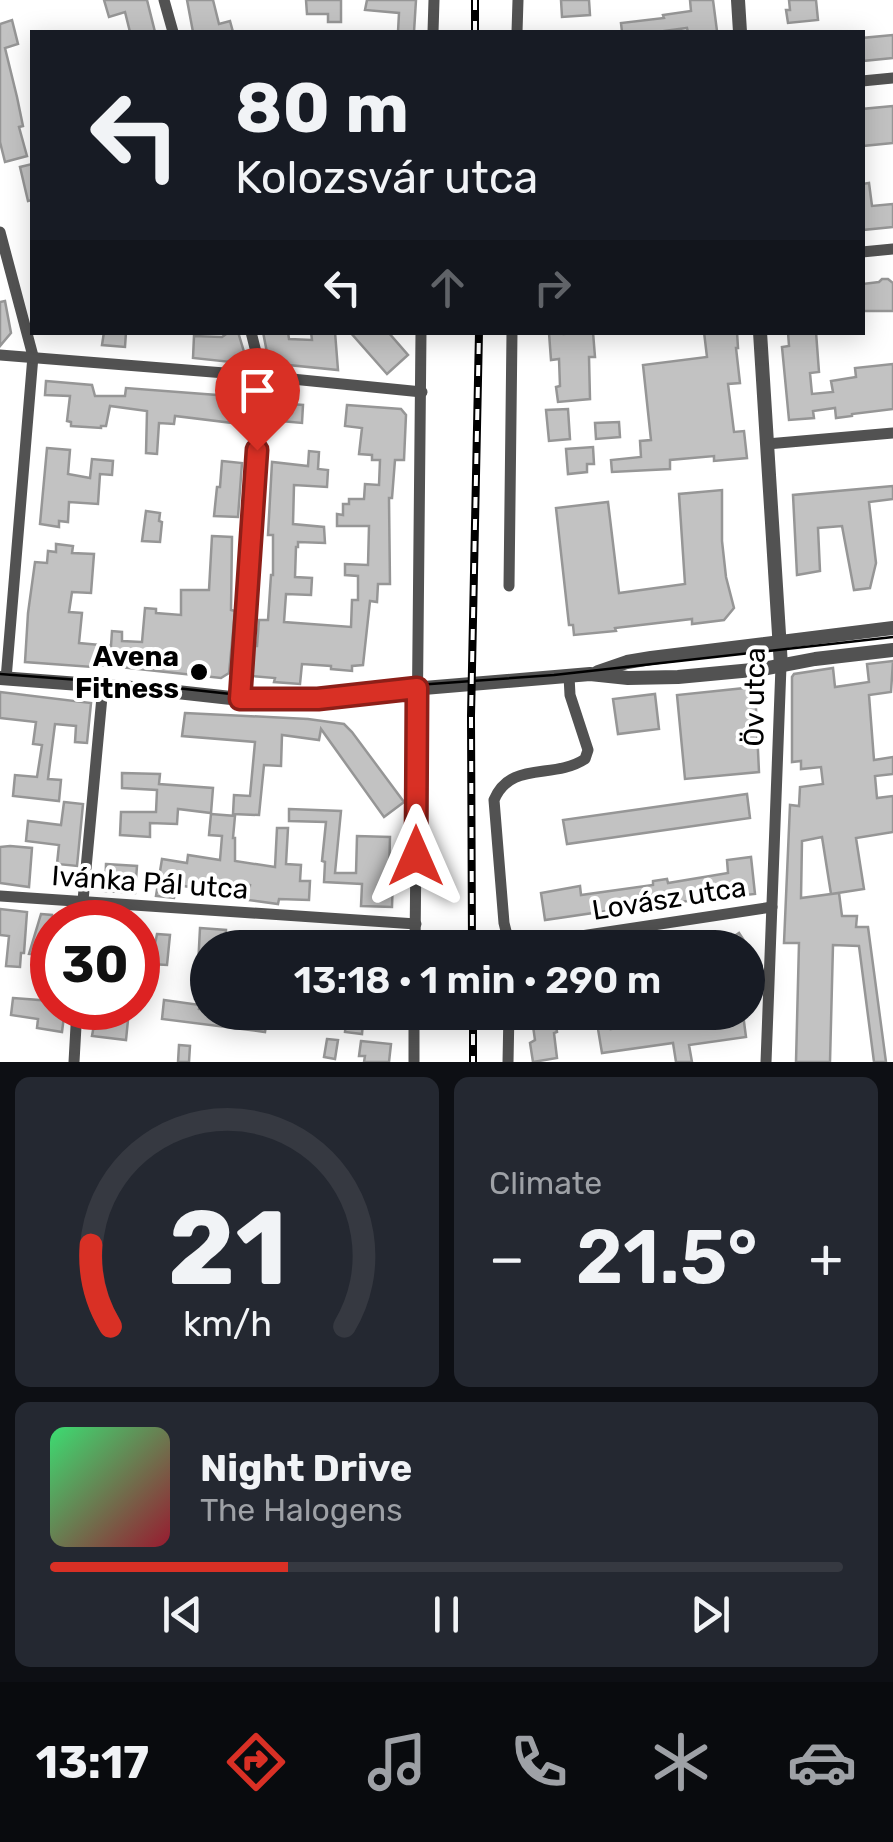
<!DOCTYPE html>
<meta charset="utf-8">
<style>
body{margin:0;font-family:Rubik,sans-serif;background:#242831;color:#f1f3f6;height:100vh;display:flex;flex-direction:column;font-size:38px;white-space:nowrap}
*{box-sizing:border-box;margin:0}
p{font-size:32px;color:#9ea1a6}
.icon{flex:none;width:55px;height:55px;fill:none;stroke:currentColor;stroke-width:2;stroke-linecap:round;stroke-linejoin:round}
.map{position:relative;height:1062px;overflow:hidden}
.side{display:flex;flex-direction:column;gap:15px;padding:15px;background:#0d0f14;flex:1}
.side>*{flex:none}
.banner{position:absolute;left:30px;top:30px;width:835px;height:305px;border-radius:0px;box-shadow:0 5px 25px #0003;background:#171b24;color:#f1f3f6;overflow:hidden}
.speed{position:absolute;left:30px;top:900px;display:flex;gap:20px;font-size:50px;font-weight:700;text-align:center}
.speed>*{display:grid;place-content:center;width:130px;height:130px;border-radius:50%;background:#171b24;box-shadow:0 5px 25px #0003;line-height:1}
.speed .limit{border:15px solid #d22;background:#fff;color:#111}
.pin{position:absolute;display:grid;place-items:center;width:85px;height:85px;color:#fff;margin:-102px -42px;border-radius:50% 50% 50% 0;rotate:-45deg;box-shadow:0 0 10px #0007}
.pin .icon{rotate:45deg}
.me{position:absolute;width:110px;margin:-55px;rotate:0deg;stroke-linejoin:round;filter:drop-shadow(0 0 8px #0008)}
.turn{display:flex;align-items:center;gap:35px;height:210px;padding:0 40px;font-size:45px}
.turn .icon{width:130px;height:130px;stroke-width:2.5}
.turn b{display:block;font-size:70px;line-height:85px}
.lanes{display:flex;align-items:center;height:95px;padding:0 40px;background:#0003;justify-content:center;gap:50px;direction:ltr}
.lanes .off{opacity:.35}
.big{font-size:75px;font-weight:600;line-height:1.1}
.side .card{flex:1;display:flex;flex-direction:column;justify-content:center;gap:15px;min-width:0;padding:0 35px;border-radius:15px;background:#242831}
.side .dial{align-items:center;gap:0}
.dial svg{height:260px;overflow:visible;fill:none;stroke:#363941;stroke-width:7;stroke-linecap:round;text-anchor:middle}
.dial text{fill:#f1f3f6;stroke:none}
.song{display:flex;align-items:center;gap:30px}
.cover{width:120px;height:120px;border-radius:15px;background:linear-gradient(135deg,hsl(140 70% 55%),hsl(350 70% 35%))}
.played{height:10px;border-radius:5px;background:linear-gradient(90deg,#d93025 30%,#363941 30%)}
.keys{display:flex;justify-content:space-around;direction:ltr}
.heat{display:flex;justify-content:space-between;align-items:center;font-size:55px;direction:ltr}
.side .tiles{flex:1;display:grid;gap:15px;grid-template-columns:1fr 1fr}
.card:last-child{grid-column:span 2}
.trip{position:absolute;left:190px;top:930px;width:575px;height:100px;border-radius:50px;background:#171b24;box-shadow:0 5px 25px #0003;font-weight:600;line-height:100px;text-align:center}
.menu{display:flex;height:160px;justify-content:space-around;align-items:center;background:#090b0e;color:#9ea1a6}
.menu .icon{width:70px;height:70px}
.menu .current{color:#d93025}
.menu b{font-size:45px;color:#f1f3f6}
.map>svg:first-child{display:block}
.building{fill:#c2c2c2;stroke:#969696;stroke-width:2.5}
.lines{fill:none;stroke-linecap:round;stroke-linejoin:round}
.minor{stroke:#525252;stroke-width:11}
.tertiary{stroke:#525252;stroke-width:14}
.tram{stroke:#000;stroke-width:2.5}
.rail-casing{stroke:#000;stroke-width:8}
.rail{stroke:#fff;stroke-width:4;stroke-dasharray:11;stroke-linecap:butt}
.route-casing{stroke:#8d1f18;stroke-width:25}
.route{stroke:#d93025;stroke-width:18}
.poi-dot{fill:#000;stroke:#fff;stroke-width:4}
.labels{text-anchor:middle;stroke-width:8;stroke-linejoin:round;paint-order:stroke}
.poi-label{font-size:28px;font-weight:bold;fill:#000;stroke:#fff;text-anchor:end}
.street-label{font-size:28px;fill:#000;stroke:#fff}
</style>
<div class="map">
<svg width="893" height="1062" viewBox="0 0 893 1062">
<rect width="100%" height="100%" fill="#fff"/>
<g class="building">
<path d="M104 0H147L155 32H130L125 12 109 17Z"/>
<path d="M187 0H213L219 24 230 21 233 32H193Z"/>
<path d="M306 0H341V22H328V14H307Z"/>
<path d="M367 0H416L414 32H398L399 13 365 10Z"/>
<path d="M561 0H589L590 15 562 17Z"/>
<path d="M690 0H713L717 31 688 32 687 28 657 32H622L621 23 664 18 663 15 691 11Z"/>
<path d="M789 0H816L818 20 788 23 786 10H790Z"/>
<path d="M12 20 18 44 5 48 17 97 23 126 19 127 27 156 5 162 0 142V24Z"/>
<path d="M893 35V58L862 61V38Z"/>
<path d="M893 106V143L862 146V109Z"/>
<path d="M32 164V200L28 201 20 167Z"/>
<path d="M869 183 872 206 893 204V227L862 230V184Z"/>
<path d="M882 279H888L893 283V311H862V284L879 282Z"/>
<path d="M5 301 11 333 0 346V302Z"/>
<path d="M104 332H126L125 347 102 345Z"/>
<path d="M229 332H238L245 355 240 363 193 358 194 336 222 337Z"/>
<path d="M263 332H288L289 339 312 340 311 332H335L338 370 269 363Z"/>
<path d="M350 332H388L408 355 387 374Z"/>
<path d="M564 332V334L593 332 595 357H589L590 399 558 402 556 387 560 386 559 359 551 360 549 333Z"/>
<path d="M704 332H737L738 348H736L740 383 728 384 734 432 744 431 747 458 714 461V456L670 460V469L612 472 611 460 641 457 640 441 651 440 643 365 707 357Z"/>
<path d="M788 332H816L819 372 810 373 812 394 833 392 831 381 856 377 855 368 893 364V409L852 414V416L836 418 835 408 813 411 814 418 789 420 782 347 789 346Z"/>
<path d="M46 381 92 385 95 396H125L126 388 243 397 241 424 175 416 174 424 159 423 157 454 146 453 147 411 110 406 106 426H101V428L71 426V422L67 421 70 396 45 395Z"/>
<path d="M275 403 303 405 302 423 270 420 271 406Z"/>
<path d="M347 405 401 409 406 415 404 460H395L392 498H389L390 584H378L377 602 370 601 363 665 352 666V671L331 669V666L302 664 300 684 274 682 275 678 252 676 253 646H257L259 620H268L271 575H273V535H268L272 462 308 466 309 451 319 452 318 469 328 470 327 487 294 485 293 524 324 527 325 543 298 542V547H296L295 577 312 578 311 595 286 594 284 622 351 627 352 600H358V576L345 575V564L368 565 369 526H337V514L343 515V504H349V499H364L365 484 379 485 380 460H372V455L359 454 362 428 345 426Z"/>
<path d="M568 409 570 439 549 441 546 410Z"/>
<path d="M619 422 620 437 596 439 595 423Z"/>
<path d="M593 447 594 464H587V472L568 474 566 449Z"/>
<path d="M47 448 70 450 68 474 90 478 92 459 113 461 112 475 100 474 98 504 69 502 68 522 59 521V527L40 524Z"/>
<path d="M222 461 242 463 238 517 214 516 217 487H220Z"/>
<path d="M893 486V499L869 502 876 563 870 588 854 590 842 526 818 528 820 571 797 575 793 495Z"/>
<path d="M722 490V541L726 577 734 608 724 620 692 624V619L615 628 616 631 574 635 573 625H569L556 508 608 502 619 593 685 584 679 494Z"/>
<path d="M146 511 160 513 159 521 162 522 160 542 142 541Z"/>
<path d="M212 536 232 537 231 610 235 611 229 673 221 678 92 664V667L25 662 28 613 35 562 47 563 48 551 56 552V544L73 546 72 553 94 554 91 593 72 592 69 612 82 613 79 643 111 646 112 631 122 632V641L142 642 145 608 156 609V613L181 615V590H209Z"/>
<path d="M893 661 891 692 869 695 874 760 893 757V774L875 776 877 798 893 796V832L856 838 864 889 831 894 822 837 802 841 801 898 839 893 842 916H857L856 927H868L886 1062H874L859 946 833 945 830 1062H796L799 943H784L790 805 799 806 800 787 823 784 821 767 801 769V761L792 762V677L794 674 833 668 835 687 869 682 867 664Z"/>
<path d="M755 687 759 772 685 779 677 695Z"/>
<path d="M0 692 91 703 87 743 75 742 76 726 55 724 48 779 61 780 59 801 13 796 15 775 37 777 42 745 33 744 36 722 0 718Z"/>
<path d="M655 694 659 729 618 734 613 699Z"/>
<path d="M185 713 308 719 344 724 352 732 404 802 384 817 321 729 319 740 282 735 281 766 264 765 259 815 233 814 234 795 250 796 255 742 182 736Z"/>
<path d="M122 773 160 774 159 784 213 788 211 813 178 809 177 824 150 823V837L120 835 121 812H156L157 790 122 788Z"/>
<path d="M747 794 750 818 567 844 563 820Z"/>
<path d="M64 802 83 804 77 866 57 864 59 845 26 841 28 821 61 825Z"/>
<path d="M289 809 341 811 335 873H356L357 836 390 837 389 877H393L392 907 361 906 362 884 324 882 325 862 322 861 326 822 289 821Z"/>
<path d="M211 814 235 816 233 838H235V861L275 867 277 828H288L286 864 301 865 300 881H310L309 900 279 899 278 904 248 900 250 885 212 881 211 890 176 885 174 898 156 896 162 859 187 863 188 855 220 860 222 836 209 835Z"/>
<path d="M10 846 32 848 29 887 0 883V847Z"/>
<path d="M751 857 755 894 641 906 545 920 541 893 580 886 581 895 653 885V881L667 879 668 883 728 873 727 860Z"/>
<path d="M106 864 137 866 135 893 105 891Z"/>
<path d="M0 909 27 912 24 953H21L20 967 6 966 9 936 0 935Z"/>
<path d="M41 914 52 915V973L40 972 41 955 29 954Z"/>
<path d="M200 928 226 930 225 948H208V986H197Z"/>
<path d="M739 933 749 948H716Z"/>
<path d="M157 934 170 935 167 965 151 964Z"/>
<path d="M13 998 52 1001V1008H65L62 1032 37 1028 38 1019 11 1015Z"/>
<path d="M164 1000 200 1005 199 1009 208 1010V1012H268L265 1032 162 1019Z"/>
<path d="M97 1008 129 1010 126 1040 92 1036Z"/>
<path d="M347 1012H364L362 1034 345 1032Z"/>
<path d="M534 1012H554L557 1032 554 1033 557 1058 533 1062 530 1043 535 1040 532 1019Z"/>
<path d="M743 1014 746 1037 689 1045 692 1062H676L673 1043 602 1053 598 1029 611 1027V1029L658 1021 659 1027Z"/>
<path d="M327 1039 338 1040 335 1059 324 1057Z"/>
<path d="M361 1041 391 1044 389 1062H364L365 1056H359Z"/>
<path d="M179 1045 190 1046 189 1062H178Z"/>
</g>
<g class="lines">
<g class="minor">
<path d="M164 0 173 32"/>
<path d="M433 32 434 0"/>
<path d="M517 32 518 0"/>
<path d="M862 81 893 78"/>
<path d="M0 232 33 356 6 679"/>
<path d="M862 252 893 249"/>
<path d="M0 355 262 376 422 392"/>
<path d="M767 444 893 433"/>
<path d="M509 586 512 332"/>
<path d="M240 699 262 376 251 332"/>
<path d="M0 896 416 924"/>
<path d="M81 922 103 686"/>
<path d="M515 946 507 935 504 923 494 800C511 760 553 780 585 759L588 750 570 695 569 676"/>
<path d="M515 946 772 907"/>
<path d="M415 948 421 332"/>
<path d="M74 1062 77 1008"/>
<path d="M414 1062V1012"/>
<path d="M508 1062 509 1012"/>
<path d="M766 1062 781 666"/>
</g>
<g class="tertiary">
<path d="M738 0 740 32"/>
<path d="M760 332 781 666"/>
<path d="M598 672 627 662 651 658 893 628"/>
<path d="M0 678 159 690 240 699H318L400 690 590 674 628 678 678 677 763 669 815 659 893 650"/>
</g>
<path class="tram" d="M0 674 158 686 240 695 316 696 417 685 554 675 893 637"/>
<defs>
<g id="rail">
<path d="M475 32V0"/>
<path d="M472 948 471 716 479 332"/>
<path d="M473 1012V1062"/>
</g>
</defs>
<use href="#rail" class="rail-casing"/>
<use href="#rail" class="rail"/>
</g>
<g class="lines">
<defs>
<path id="route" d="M257 450 240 699H318L417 688 416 856"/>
</defs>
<use href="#route" class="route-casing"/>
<use href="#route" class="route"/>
</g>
<circle class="poi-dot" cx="199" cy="672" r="10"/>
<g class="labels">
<g class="poi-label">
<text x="179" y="666">Avena<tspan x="179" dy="32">Fitness</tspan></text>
</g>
<g class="street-label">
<text transform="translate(754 697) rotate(-89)" y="10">Öv utca</text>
<text transform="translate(150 882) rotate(4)" y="10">Ivánka Pál utca</text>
<text transform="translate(669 898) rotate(-9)" y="10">Lovász utca</text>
</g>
</g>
</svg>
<div class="speed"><div class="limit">30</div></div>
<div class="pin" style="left:257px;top:450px;background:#d93025"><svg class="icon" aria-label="arrive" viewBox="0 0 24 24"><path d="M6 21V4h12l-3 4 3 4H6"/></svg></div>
<svg class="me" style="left:416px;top:856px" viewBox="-20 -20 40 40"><path d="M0-17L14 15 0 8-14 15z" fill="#d93025" stroke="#fff" stroke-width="4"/></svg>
<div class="trip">13:18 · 1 min · 290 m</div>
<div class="banner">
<div class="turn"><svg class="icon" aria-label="left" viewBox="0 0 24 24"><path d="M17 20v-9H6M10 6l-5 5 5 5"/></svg><div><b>80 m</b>Kolozsvár utca</div></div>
<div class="lanes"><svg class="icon" aria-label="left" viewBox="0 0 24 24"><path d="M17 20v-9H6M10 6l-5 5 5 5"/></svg><svg class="icon off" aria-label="ahead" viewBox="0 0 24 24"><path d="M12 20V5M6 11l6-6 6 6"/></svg><svg class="icon off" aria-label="right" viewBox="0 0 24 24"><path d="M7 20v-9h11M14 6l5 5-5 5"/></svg></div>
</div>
</div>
<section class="side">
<div class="tiles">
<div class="card dial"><svg viewBox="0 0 100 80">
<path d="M14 69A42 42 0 1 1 86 69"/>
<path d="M14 69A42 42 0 0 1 8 44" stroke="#d93025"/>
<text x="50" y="56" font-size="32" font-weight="700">21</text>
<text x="50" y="72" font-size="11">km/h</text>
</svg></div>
<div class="card"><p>Climate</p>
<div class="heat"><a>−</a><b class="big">21.5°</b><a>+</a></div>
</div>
<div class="card">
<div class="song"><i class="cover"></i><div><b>Night Drive</b><p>The Halogens</p></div></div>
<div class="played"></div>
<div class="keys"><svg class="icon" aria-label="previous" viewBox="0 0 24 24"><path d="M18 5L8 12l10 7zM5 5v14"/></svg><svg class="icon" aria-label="pause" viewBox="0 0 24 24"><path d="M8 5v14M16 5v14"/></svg><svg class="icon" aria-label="next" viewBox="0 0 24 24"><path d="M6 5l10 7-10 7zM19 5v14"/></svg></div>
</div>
</div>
</section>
<nav class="menu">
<b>13:17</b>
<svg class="icon current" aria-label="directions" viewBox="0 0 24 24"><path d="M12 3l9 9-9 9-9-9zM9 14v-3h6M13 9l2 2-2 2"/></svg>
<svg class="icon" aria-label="music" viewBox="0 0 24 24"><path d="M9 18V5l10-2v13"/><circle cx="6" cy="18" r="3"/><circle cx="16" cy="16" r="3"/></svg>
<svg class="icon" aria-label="phone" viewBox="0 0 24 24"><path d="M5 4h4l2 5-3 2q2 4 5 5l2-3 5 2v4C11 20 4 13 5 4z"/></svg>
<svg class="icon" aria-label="climate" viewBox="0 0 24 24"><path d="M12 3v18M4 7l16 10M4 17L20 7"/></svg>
<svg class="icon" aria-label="car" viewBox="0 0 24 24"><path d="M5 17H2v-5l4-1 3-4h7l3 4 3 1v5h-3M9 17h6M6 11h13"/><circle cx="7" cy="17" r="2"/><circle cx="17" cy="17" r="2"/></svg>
</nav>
